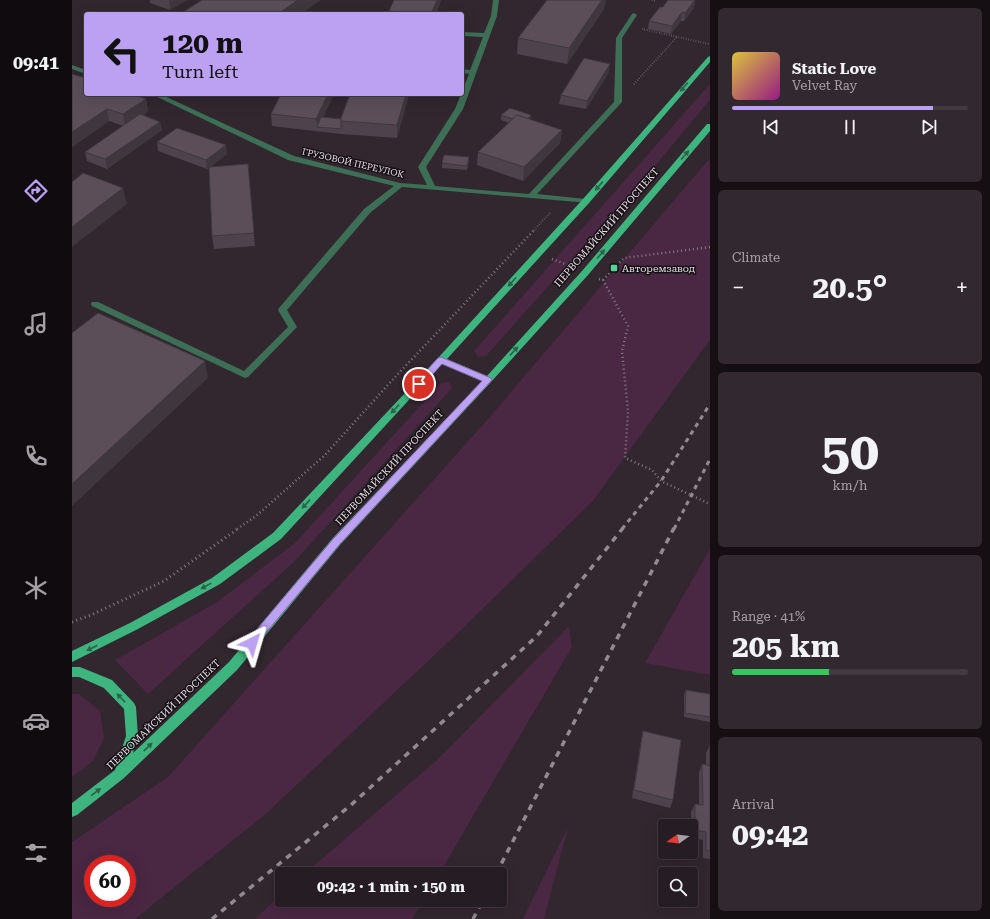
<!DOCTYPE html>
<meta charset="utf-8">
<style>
body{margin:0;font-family:"Roboto Serif",serif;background:#322930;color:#f1f3f6;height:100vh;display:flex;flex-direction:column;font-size:15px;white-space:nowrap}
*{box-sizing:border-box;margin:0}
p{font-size:13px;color:#a4a1a6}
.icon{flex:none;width:22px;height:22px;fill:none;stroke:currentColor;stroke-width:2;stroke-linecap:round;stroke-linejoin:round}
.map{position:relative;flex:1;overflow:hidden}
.side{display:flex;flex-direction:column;gap:8px;padding:8px;background:#150f13;width:280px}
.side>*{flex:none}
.hud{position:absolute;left:12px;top:12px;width:380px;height:84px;border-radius:4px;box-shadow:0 4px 16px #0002,0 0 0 1px #423a41;background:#bca0f2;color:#111;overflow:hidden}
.needle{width:26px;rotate:256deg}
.controls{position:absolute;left:586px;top:819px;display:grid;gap:8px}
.controls a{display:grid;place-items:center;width:40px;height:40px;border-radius:4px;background:#261c23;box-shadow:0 4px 16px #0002,0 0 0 1px #423a41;font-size:20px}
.speed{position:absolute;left:12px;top:855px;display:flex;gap:8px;font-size:20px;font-weight:700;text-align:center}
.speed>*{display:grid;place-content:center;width:52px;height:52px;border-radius:50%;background:#261c23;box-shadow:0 4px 16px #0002,0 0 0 1px #423a41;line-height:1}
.speed .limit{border:6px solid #d22;background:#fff;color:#111}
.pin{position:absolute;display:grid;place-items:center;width:34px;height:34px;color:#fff;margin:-17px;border:2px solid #fff;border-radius:50%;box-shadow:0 1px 4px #0007}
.me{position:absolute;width:44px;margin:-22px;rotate:40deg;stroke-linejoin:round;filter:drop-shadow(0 0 3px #0008)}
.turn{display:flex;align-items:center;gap:14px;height:84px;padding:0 12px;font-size:18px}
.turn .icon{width:52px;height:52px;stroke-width:2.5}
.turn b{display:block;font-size:28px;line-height:34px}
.big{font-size:30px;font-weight:700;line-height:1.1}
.side .widget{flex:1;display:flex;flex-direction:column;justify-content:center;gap:6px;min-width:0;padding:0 14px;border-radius:6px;background:#322930}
.side .dial{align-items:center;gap:0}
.dial b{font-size:52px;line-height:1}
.song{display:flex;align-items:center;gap:12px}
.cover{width:48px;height:48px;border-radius:6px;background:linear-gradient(135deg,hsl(50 70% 55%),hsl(310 70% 35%))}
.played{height:4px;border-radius:2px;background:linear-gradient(90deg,#bca0f2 85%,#423a41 85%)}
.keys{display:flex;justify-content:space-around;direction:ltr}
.heat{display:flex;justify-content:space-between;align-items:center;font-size:22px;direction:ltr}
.charge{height:6px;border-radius:3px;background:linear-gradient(90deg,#34c759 41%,#423a41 0)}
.trip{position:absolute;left:203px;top:867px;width:232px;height:40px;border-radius:4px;background:#261c23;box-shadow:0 4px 16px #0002,0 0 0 1px #423a41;font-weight:700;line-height:40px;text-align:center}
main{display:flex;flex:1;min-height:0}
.menu{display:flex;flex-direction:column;width:72px;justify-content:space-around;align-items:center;background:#0f0b0e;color:#a4a1a6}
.menu .icon{width:28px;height:28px}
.menu .active{color:#bca0f2}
.menu b{font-size:18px;color:#f1f3f6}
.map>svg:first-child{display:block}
.green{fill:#4a2743;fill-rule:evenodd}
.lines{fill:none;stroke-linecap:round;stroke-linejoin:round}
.path-far2{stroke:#857a83;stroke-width:2;stroke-dasharray:0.5 2;stroke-linecap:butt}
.path-far1{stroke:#857a83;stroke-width:2.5;stroke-dasharray:1 3;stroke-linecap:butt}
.path{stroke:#857a83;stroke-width:3;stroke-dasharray:1 3.5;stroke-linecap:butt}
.minor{fill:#3c6f55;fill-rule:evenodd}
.major{fill:#3eb47e;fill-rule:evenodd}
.rail-far1{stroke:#938991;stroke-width:3;stroke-dasharray:4.5 4.5;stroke-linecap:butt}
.rail{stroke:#938991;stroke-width:3.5;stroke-dasharray:6 6;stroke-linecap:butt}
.wall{fill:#4e434c}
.shaded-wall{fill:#40373e}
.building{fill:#5b4e58;stroke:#40373e}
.oneway{fill:#2a624a}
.route{fill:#bca0f2;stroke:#7a689d}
.poi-dot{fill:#53d396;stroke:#161115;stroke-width:1.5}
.labels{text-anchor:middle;stroke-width:3;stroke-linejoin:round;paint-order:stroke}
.far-street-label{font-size:9px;fill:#e8dfe6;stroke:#161115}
.street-label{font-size:10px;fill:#e8dfe6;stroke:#161115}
.poi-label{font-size:10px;fill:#e8dfe6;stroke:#161115;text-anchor:start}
</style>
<main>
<nav class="menu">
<b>09:41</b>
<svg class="icon active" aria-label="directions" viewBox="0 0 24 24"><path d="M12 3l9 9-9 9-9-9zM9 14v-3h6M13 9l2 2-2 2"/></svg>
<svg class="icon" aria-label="music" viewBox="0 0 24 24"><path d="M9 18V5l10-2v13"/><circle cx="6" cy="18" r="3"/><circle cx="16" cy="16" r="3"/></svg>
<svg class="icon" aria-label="phone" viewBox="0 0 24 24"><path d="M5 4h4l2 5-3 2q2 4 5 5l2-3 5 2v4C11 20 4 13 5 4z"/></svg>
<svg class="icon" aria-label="climate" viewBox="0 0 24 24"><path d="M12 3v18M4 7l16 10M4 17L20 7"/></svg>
<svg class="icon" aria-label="car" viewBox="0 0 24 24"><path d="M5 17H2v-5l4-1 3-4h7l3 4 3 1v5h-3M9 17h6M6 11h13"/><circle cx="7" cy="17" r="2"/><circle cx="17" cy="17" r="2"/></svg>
<svg class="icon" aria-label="filters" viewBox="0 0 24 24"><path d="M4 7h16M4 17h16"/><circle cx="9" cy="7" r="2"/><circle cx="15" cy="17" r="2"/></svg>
</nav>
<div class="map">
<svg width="638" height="919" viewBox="0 0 638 919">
<rect width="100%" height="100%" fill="#32262f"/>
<g class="green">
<path d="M638 84V100L573 178 414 356 406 357 402 351Z"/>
<path d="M638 158V340L520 502 390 629 196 812 63 919H0V842L96 777 416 419ZM21 864H55V898H21Z"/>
<path d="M377 382 380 388 222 562 76 694 43 660 145 602 223 543 369 383Z"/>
<path d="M638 549V675L573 663Z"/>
<path d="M497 626 500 647 367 874H232L366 759Z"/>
<path d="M0 694H7L28 711 32 738 21 761 0 777Z"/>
<path d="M496 827 472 919H451Z"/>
<path d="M210 894V900H351L340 919H183Z"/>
</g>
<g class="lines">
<g class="path-far2">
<path d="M580 0 583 1"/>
<path d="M570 29 637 44"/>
<path d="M562 84 605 37"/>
<path d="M462 230 479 212"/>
</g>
<g class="path-far1">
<path d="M480 259 498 266"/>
<path d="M527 279 531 280 556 326 550 351 556 411 553 458 580 470 589 481 638 504"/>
<path d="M531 280 552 258 638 247"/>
<path d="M165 529 184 516 253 455 324 376 463 229"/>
</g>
<path class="path" d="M0 622 19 615 92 581 167 528"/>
<g class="minor">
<path d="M421 0H427L425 16 391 109 354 167 363 186 457 194 542 102 544 38 560 14 562 13 565 15 550 38V102L465 194 514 199 518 201 517 203 330 187 298 213 215 310 225 327 176 377 173 378 20 306 19 304 20 302H26L172 371 216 327 206 310 207 308 292 209 322 186 216 160 79 94H88L222 156 328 183 355 185 346 167 383 109 397 74 390 73V69L398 70 411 37 390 36V32L412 33 419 16Z"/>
<path d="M0 65 14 70V74L0 69Z"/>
</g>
<path class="major" d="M638 56V62L517 203 375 359 415 376 510 271 635 124H638V131L516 275 419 382 268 545 165 670 52 778 5 815 0 817V803L43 770 54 736 52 709 32 688 7 677H0V667H8L40 680 62 703 64 707 66 736 61 753 157 662 260 539 410 381 370 364 209 539 148 584 66 629 0 662V651L58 623 140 578 201 533 366 358 511 199 636 57Z"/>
<g class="rail-far1">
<path d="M550 529 589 481 638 404"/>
<path d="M602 529 638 459"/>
</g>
<g class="rail">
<path d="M424 874 602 528"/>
<path d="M140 919 279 805 465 636 551 528"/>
<path d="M401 919 411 900"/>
</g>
</g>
<g class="wall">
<path d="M78 0H115L98 10 78 3Z"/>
<path d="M369 0 364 14H317V11Z"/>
<path d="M596 0H623L622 8 612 21H609L599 34 576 29 577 21 591 7Z"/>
<path d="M532 9 495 64 445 54 446 38Z"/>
<path d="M537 72 514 109 487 104 489 95Z"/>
<path d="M0 74 74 99 76 111 71 115 88 122 90 130 35 169 15 161 13 152 51 126 37 121 0 147Z"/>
<path d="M337 94 325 138 269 134 200 126 199 114 251 117 269 119Z"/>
<path d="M429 115H459L458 120 490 130 488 143 451 181 405 165 406 152 437 123 429 120Z"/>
<path d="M85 142 155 154 138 167 176 164 183 246 142 249 140 236 137 167 135 169 86 151Z"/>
<path d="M397 161 395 170 370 168V163Z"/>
<path d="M614 690 638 694V722L612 717V694Z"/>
<path d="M571 731 601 800 598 808 560 798 569 740Z"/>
<path d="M638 745V859L631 858V840L620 838 619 812 623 804 627 805V773L630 764 634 765V753Z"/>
</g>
<g class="shaded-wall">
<path d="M97 0H115L98 10Z"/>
<path d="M226 0H249L229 14H206Z"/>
<path d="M365 0H369L364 14H359Z"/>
<path d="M530 0H534L532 9 495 64 497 48Z"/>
<path d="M623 0 622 8 612 21 613 13Z"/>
<path d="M610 12 609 21 599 34 600 26Z"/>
<path d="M538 64 537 72 514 109 515 101Z"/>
<path d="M256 94H262L247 127H245L244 119Z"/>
<path d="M334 94H337L325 138V125Z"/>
<path d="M74 99 76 111 53 127 51 114Z"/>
<path d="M35 109 37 121 0 147V132Z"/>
<path d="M459 115 458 120 450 127V122Z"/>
<path d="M88 122 90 130 35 169 33 159Z"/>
<path d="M490 130 488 143 451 181 452 167Z"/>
<path d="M154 145 155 154 135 169 134 160Z"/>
<path d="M51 188 55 204 0 247V227Z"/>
<path d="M133 361 136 378 0 506V484Z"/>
</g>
<g class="building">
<path d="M130 0H226L206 14H108Z"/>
<path d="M322 0H365L359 14H350L317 11Z"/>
<path d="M475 0H530L497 48 446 38Z"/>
<path d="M596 0H623L613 13 610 12 600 26 577 21 588 7H591Z"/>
<path d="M512 58 538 64 515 101 489 95Z"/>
<path d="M0 74 14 78V94H60L74 99 51 114 35 109 0 132Z"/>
<path d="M209 94H256L244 119 199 114Z"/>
<path d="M278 94H334L325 125 268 121Z"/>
<path d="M438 108 459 115 455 119 445 115 441 119 429 115Z"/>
<path d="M68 114 88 122 33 159 13 152Z"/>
<path d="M445 115 490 130 452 167 406 152Z"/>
<path d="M249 117 269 119V129L245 127Z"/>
<path d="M105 128 154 145 134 160 85 142Z"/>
<path d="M372 155 397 157 395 166 370 163Z"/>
<path d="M176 164 182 233 140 236 137 167Z"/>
<path d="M11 173 51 188 0 227V182Z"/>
<path d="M26 313 133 361 0 484V333Z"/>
<path d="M614 690 638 694V717L613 713Z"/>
<path d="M571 731 609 740 601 800 562 790Z"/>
<path d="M638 745V851L634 850V832L623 830V804L631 805 630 764 638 766Z"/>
</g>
<defs><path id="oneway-solid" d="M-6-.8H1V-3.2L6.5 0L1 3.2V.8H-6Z"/></defs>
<g class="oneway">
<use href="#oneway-solid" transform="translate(612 87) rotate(131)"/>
<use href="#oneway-solid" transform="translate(613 155) rotate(-50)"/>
<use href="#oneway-solid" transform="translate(527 186) rotate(131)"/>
<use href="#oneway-solid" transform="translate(529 254) rotate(-50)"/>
<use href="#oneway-solid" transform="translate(440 282) rotate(132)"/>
<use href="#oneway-solid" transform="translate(442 351) rotate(-48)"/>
<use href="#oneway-solid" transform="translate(323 409) rotate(133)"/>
<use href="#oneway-solid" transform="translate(234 504) rotate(133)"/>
<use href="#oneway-solid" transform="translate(134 586) rotate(151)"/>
<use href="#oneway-solid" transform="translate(20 648) rotate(153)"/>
<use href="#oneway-solid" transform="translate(49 698) rotate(-134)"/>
<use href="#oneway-solid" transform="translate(76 747) rotate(-44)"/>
<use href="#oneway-solid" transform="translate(24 792) rotate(-37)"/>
</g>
<path class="route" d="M369 357 419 378 420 380 268 544 183 646 180 648 176 646 174 643 176 640 261 539 410 381 370 364 350 386H344L342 384 344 382 366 358Z"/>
<rect class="poi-dot" x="538" y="264" width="8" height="8" rx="2"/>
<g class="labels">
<g class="far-street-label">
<text transform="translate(281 163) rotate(13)" y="3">ГРУЗОВОЙ ПЕРЕУЛОК</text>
</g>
<g class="street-label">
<text transform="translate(534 227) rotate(-49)" y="4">ПЕРВОМАЙСКИЙ ПРОСПЕКТ</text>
<text transform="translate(317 467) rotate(-47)" y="4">ПЕРВОМАЙСКИЙ ПРОСПЕКТ</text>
<text transform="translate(91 714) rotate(-44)" y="4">ПЕРВОМАЙСКИЙ ПРОСПЕКТ</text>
</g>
<g class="poi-label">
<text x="550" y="272">Авторемзавод</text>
</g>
</g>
</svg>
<div class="controls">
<a><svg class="needle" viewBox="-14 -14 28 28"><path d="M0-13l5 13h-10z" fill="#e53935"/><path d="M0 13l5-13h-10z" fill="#a4a1a6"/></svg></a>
<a><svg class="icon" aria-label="search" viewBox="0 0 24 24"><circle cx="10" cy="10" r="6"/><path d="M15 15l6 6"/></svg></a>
</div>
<div class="speed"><div class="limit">60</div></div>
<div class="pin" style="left:347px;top:384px;background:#d93025"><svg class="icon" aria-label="arrive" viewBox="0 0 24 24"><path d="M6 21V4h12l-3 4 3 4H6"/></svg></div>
<svg class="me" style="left:180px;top:643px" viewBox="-20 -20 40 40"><path d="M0-17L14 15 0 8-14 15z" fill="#bca0f2" stroke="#fff" stroke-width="4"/></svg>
<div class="trip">09:42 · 1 min · 150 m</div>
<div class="hud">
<div class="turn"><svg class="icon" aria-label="left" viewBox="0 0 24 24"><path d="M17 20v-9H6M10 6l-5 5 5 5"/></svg><div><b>120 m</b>Turn left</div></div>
</div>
</div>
<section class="side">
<div class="widget">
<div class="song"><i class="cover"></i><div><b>Static Love</b><p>Velvet Ray</p></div></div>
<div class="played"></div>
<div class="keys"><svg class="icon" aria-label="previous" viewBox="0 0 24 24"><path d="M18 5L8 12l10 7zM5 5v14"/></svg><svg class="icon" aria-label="pause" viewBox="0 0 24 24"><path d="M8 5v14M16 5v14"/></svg><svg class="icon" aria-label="next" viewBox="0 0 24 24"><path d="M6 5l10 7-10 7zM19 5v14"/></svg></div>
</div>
<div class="widget"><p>Climate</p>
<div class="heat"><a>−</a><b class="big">20.5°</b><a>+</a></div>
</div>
<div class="widget dial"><b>50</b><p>km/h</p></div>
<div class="widget"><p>Range · 41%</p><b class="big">205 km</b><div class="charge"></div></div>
<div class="widget"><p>Arrival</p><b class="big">09:42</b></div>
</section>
</main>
